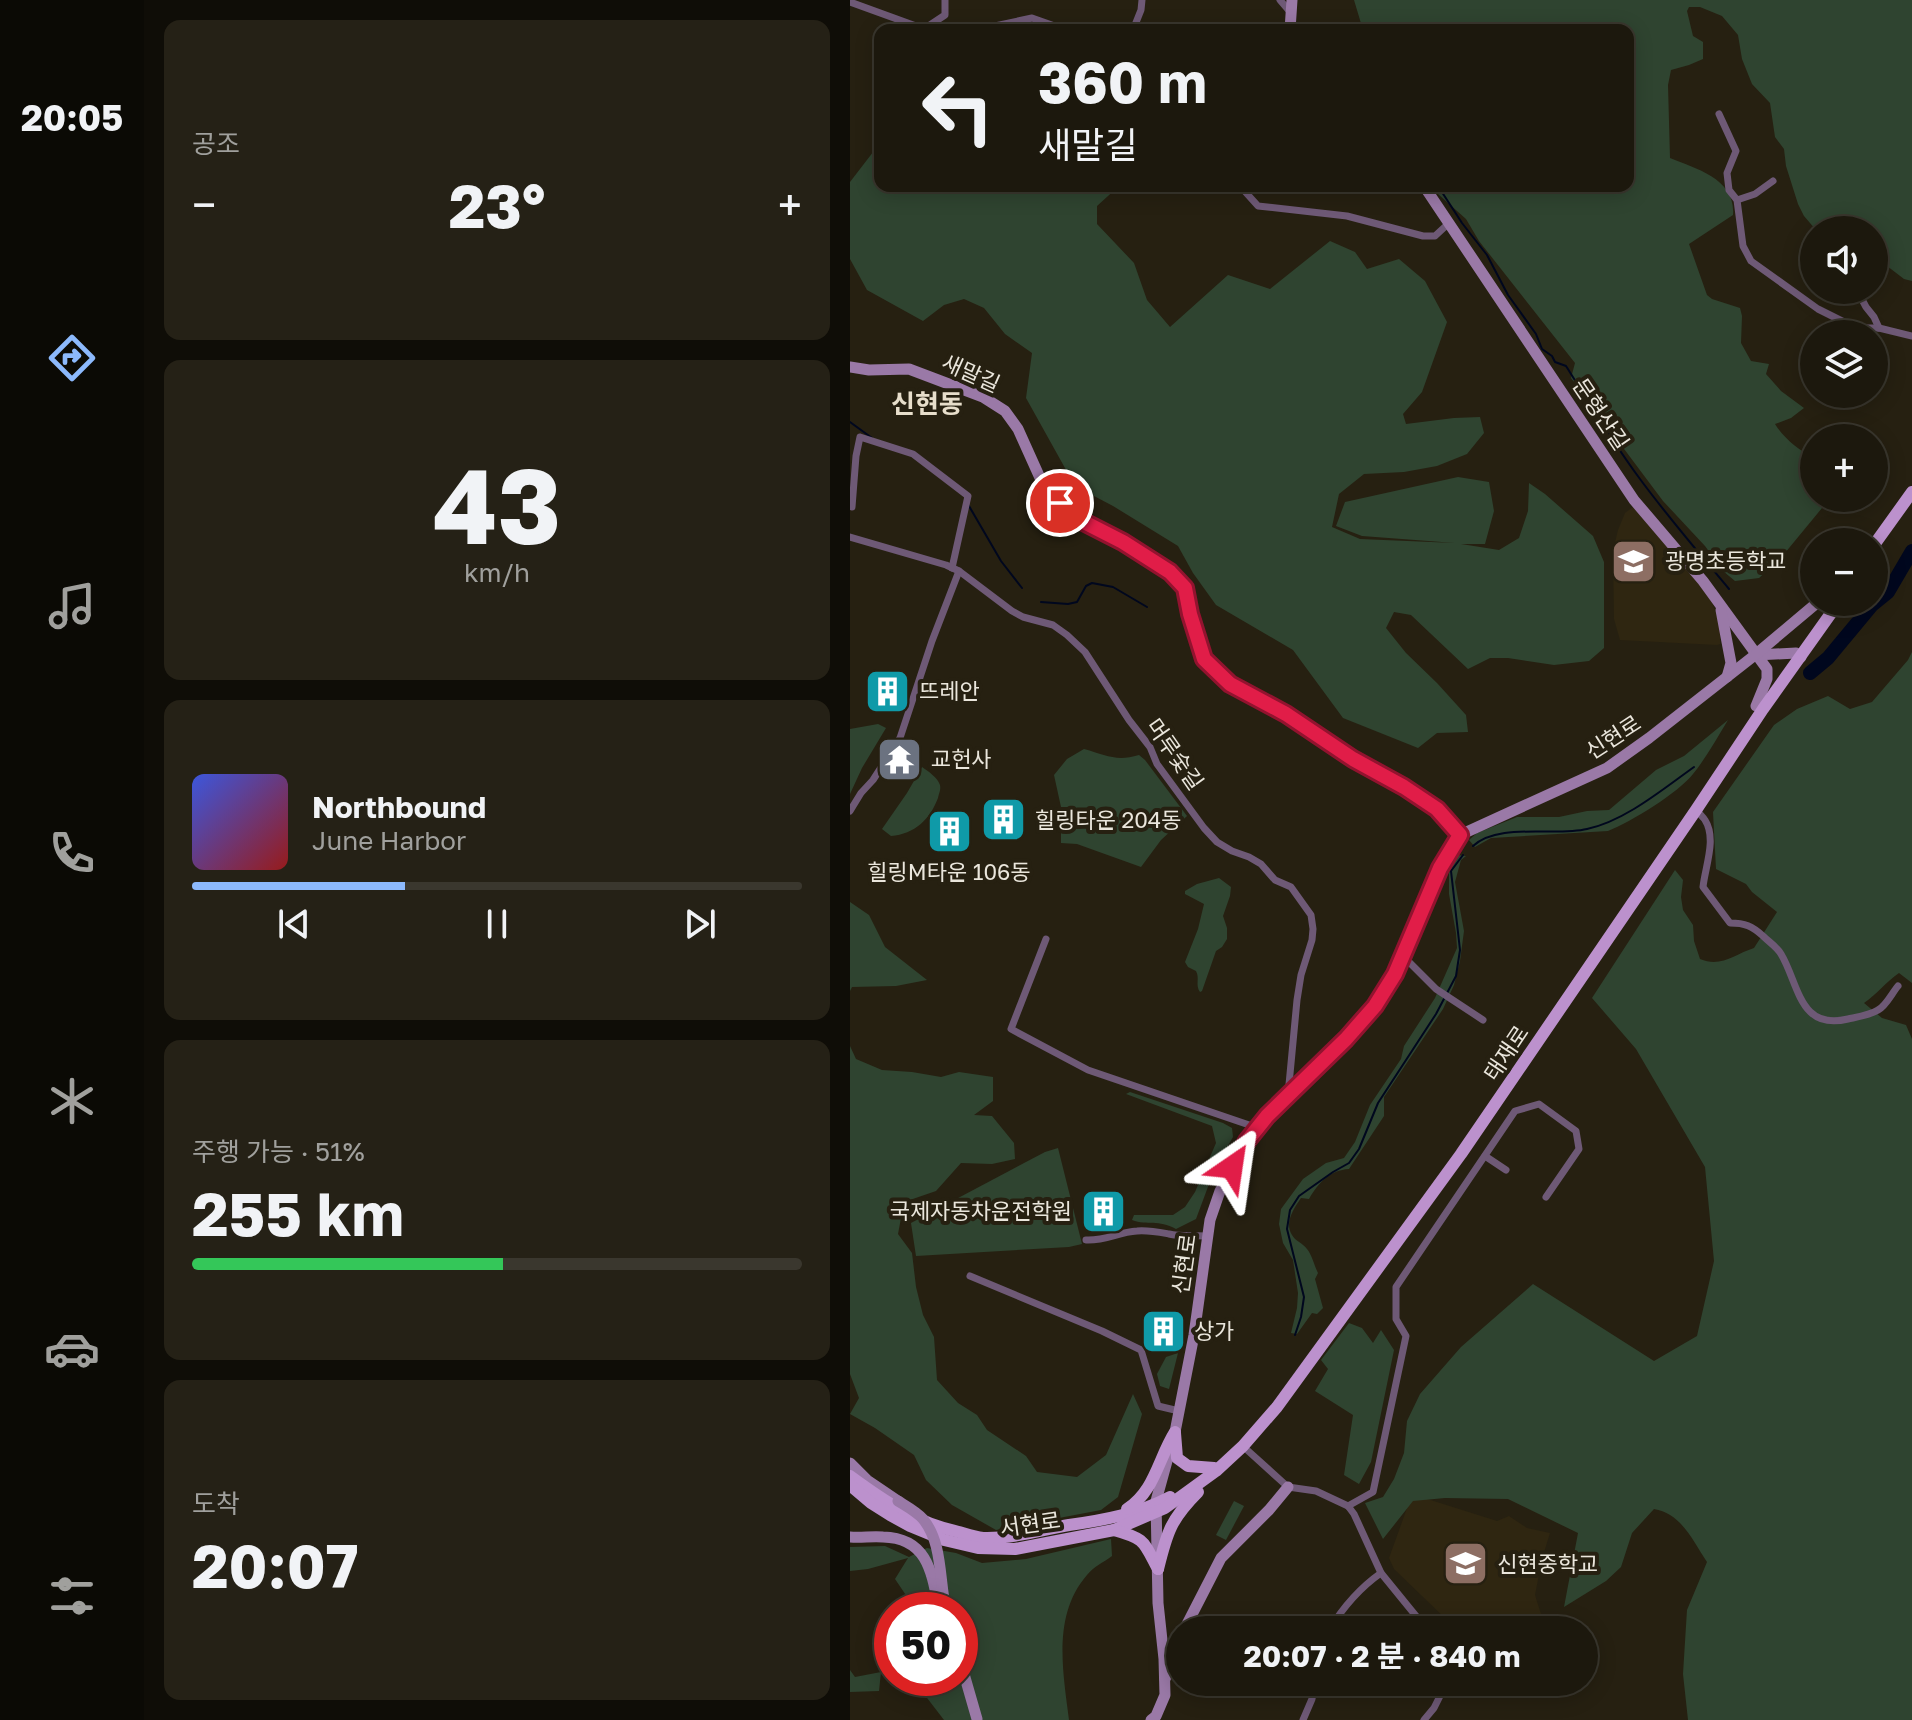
<!DOCTYPE html>
<html lang="ko">
<meta charset="utf-8">
<style>
body{margin:0;font-family:"Golos Text","Noto Sans KR",sans-serif;background:#252116;color:#f1f3f6;height:100vh;display:flex;flex-direction:column;font-size:30px;white-space:nowrap}
*{box-sizing:border-box;margin:0}
p{font-size:26px;color:#a0a09d}
.icon{flex:none;width:44px;height:44px;fill:none;stroke:currentColor;stroke-width:2;stroke-linecap:round;stroke-linejoin:round}
.map{position:relative;flex:1;overflow:hidden}
.sheet{display:flex;flex-direction:column;gap:20px;padding:20px;background:#0f0d07;width:706px}
.sheet>*{flex:none}
.top-card{position:absolute;left:24px;top:24px;width:760px;height:168px;border-radius:16px;box-shadow:0 4px 20px #0003,0 0 0 2px #3a372e;background:#1c180d;color:#f1f3f6;overflow:hidden}
.tools{position:absolute;left:950px;top:216px;display:grid;gap:16px}
.tools a{display:grid;place-items:center;width:88px;height:88px;border-radius:50%;background:#1c180d;box-shadow:0 4px 20px #0003,0 0 0 2px #3a372e;font-size:40px}
.speed{position:absolute;left:24px;top:1592px;display:flex;gap:16px;font-size:40px;font-weight:700;text-align:center}
.speed>*{display:grid;place-content:center;width:104px;height:104px;border-radius:50%;background:#1c180d;box-shadow:0 4px 20px #0003,0 0 0 2px #3a372e;line-height:1}
.speed .limit{border:12px solid #d22;background:#fff;color:#111}
.pin{position:absolute;display:grid;place-items:center;width:68px;height:68px;color:#fff;margin:-34px;border:4px solid #fff;border-radius:50%;box-shadow:0 2px 8px #0007}
.me{position:absolute;width:88px;margin:-44px;rotate:32deg;stroke-linejoin:round;filter:drop-shadow(0 0 6px #0008)}
.turn{display:flex;align-items:center;gap:28px;height:168px;padding:0 32px;font-size:36px}
.turn .icon{width:104px;height:104px;stroke-width:2.5}
.turn b{display:block;font-size:56px;line-height:68px}
.big{font-size:60px;font-weight:700;line-height:1.1}
.sheet .card{flex:1;display:flex;flex-direction:column;justify-content:center;gap:12px;min-width:0;padding:0 28px;border-radius:16px;background:#252116}
.sheet .dial{align-items:center;gap:0}
.dial b{font-size:104px;line-height:1}
.song{display:flex;align-items:center;gap:24px}
.cover{width:96px;height:96px;border-radius:12px;background:linear-gradient(135deg,hsl(230 70% 55%),hsl(0 70% 35%))}
.played{height:8px;border-radius:4px;background:linear-gradient(90deg,#8cb9fc 35%,#3a372e 35%)}
.keys{display:flex;justify-content:space-around;direction:ltr}
.heat{display:flex;justify-content:space-between;align-items:center;font-size:44px;direction:ltr}
.charge{height:12px;border-radius:6px;background:linear-gradient(90deg,#34c759 51%,#3a372e 0)}
.trip{position:absolute;left:316px;top:1616px;width:432px;height:80px;border-radius:40px;background:#1c180d;box-shadow:0 4px 20px #0003,0 0 0 2px #3a372e;font-weight:700;line-height:80px;text-align:center}
main{display:flex;flex:1;min-height:0}
.tabs{display:flex;flex-direction:column;width:144px;justify-content:space-around;align-items:center;background:#0b0a05;color:#a0a09d}
.tabs .icon{width:56px;height:56px}
.tabs .active{color:#8cb9fc}
.tabs b{font-size:36px;color:#f1f3f6}
.map>svg:first-child{display:block}
.built{fill:#2f2611}
.green{fill:#2f4430}
.lines{fill:none;stroke-linecap:round;stroke-linejoin:round}
.stream{stroke:#00071e;stroke-width:2}
.river{stroke:#00071e;stroke-width:14}
.street{stroke:#6e5976;stroke-width:7}
.secondary{stroke:#9a79a7;stroke-width:11}
.primary{stroke:#bc91cd;stroke-width:12}
.secondary-bridge{stroke:#9a79a7;stroke-width:11}
.route-casing{stroke:#92132f;stroke-width:20}
.route{stroke:#e11d48;stroke-width:14}
.labels{text-anchor:middle;stroke-width:8;stroke-linejoin:round;paint-order:stroke}
.street-label{font-size:22px;fill:#eae6dc;stroke:#262011}
.poi-label{font-size:22px;fill:#eae6dc;stroke:#262011;text-anchor:start}
.quarter-label{font-size:26px;font-weight:bold;fill:#e7decb;stroke:#262011}
</style>
<main>
<nav class="tabs">
<b>20:05</b>
<svg class="icon active" aria-label="directions" viewBox="0 0 24 24"><path d="M12 3l9 9-9 9-9-9zM9 14v-3h6M13 9l2 2-2 2"/></svg>
<svg class="icon" aria-label="music" viewBox="0 0 24 24"><path d="M9 18V5l10-2v13"/><circle cx="6" cy="18" r="3"/><circle cx="16" cy="16" r="3"/></svg>
<svg class="icon" aria-label="phone" viewBox="0 0 24 24"><path d="M5 4h4l2 5-3 2q2 4 5 5l2-3 5 2v4C11 20 4 13 5 4z"/></svg>
<svg class="icon" aria-label="climate" viewBox="0 0 24 24"><path d="M12 3v18M4 7l16 10M4 17L20 7"/></svg>
<svg class="icon" aria-label="car" viewBox="0 0 24 24"><path d="M5 17H2v-5l4-1 3-4h7l3 4 3 1v5h-3M9 17h6M6 11h13"/><circle cx="7" cy="17" r="2"/><circle cx="17" cy="17" r="2"/></svg>
<svg class="icon" aria-label="filters" viewBox="0 0 24 24"><path d="M4 7h16M4 17h16"/><circle cx="9" cy="7" r="2"/><circle cx="15" cy="17" r="2"/></svg>
</nav>
<section class="sheet">
<div class="card"><p>공조</p>
<div class="heat"><a>−</a><b class="big">23°</b><a>+</a></div>
</div>
<div class="card dial"><b>43</b><p>km/h</p></div>
<div class="card">
<div class="song"><i class="cover"></i><div><b>Northbound</b><p>June Harbor</p></div></div>
<div class="played"></div>
<div class="keys"><svg class="icon" aria-label="previous" viewBox="0 0 24 24"><path d="M18 5L8 12l10 7zM5 5v14"/></svg><svg class="icon" aria-label="pause" viewBox="0 0 24 24"><path d="M8 5v14M16 5v14"/></svg><svg class="icon" aria-label="next" viewBox="0 0 24 24"><path d="M6 5l10 7-10 7zM19 5v14"/></svg></div>
</div>
<div class="card"><p>주행 가능 · 51%</p><b class="big">255 km</b><div class="charge"></div></div>
<div class="card"><p>도착</p><b class="big">20:07</b></div>
</section>
<div class="map">
<svg width="1062" height="1720" viewBox="0 0 1062 1720">
<rect width="100%" height="100%" fill="#262011"/>
<g class="built">
<path d="M783 507 848 581 862 602 870 626V644L867 645 770 640 764 619 763 551 768 530 775 513Z"/>
<path d="M561 1497H571L647 1521 659 1516 677 1528 700 1533 692 1559 685 1595 696 1630H633L600 1623 544 1569 539 1558Z"/>
</g>
<g class="green">
<path d="M504 0H1062V281L1054 279 1024 256V230H966L954 216 948 204 936 166 934 149 925 137 920 103 902 84 892 59 888 35 872 16 850 7H839L837 11 843 36 853 42V59L839 65 821 70 818 85 820 158C847 169 886 179 883 215L839 244 857 295 862 299 890 308 892 316 891 343 901 361 919 364 916 374 931 391 954 408 941 418 925 424C935 440 949 449 964 459V498H973L972 508 930 559 909 578 885 581 873 571 855 546 813 501 721 378 725 363 629 241 616 219 579 186H778V30H513Z"/>
<path d="M30 143V186H269L247 206V224L284 263 297 300 320 327 378 275 420 289 480 241 505 252 517 269 549 259 575 281 597 322 572 392 553 414 556 424 604 418 630 417 634 433 617 454 587 466 554 472 514 474 489 494 482 527 510 539 605 543 512 536 486 526 495 502 608 477 639 482 644 511 635 544H611L649 550 669 538 678 511 679 483 695 494 743 536 754 562V648L739 661 704 665 658 658H640L618 669 561 615 544 612 536 628 556 653 587 683 616 715 618 732 587 733 568 748 493 718 443 650 366 605 343 573 328 546 263 506 225 486 176 398 182 353 155 334 134 308 114 299 94 305 73 321 17 290 0 259V182Z"/>
<path d="M1062 652V983L1049 973C1036 982 1027 994 1014 1003L1032 1018 1056 1025 1062 1039V1720H838L833 1674 837 1610 857 1562C843 1541 831 1513 804 1509L782 1533 771 1567 756 1581 714 1607 728 1533 658 1499 595 1498 563 1501 533 1539 515 1503 533 1497 544 1479 554 1453 557 1421 570 1394 611 1347 683 1284 804 1361 847 1336 864 1261 855 1167 786 1049 742 998 825 870 833 880 831 897 833 910 843 925 844 941 850 959C871 968 885 954 904 948L927 912 902 892 896 884 866 869 863 812 924 725 947 709 978 696 1000 709 1022 702 1058 660Z"/>
<path d="M878 720C867 738 856 758 843 774 828 793 781 822 758 831L641 838 625 847 619 840 627 833 667 817H709L737 811 759 810 806 770 834 756Z"/>
<path d="M28 724 36 728 12 768 0 794V729Z"/>
<path d="M234 749C256 755 266 762 289 755L295 760 337 816 311 840 291 867 227 844 211 843V807L204 775 217 759Z"/>
<path d="M72 767C78 771 88 778 90 785 91 790 89 793 88 798 80 819 65 834 41 836L32 829 57 793Z"/>
<path d="M607 855 616 856 611 860 605 882 614 931 610 961 604 985 593 1009 534 1097V1116L499 1169C480 1170 468 1183 459 1199L451 1198C444 1208 434 1223 442 1235 445 1241 453 1243 457 1249 462 1255 464 1265 468 1273L465 1279 473 1308 467 1314 462 1313 447 1334 441 1333 447 1308 448 1293 443 1260 433 1243 429 1224 431 1209 453 1179 476 1163 494 1158 505 1142 520 1105 551 1059 554 1046 585 998 607 948 606 933 599 894V873Z"/>
<path d="M369 878 381 887 380 896 373 916 377 928V939L372 947 366 951 352 991 350 992C345 985 350 978 346 971L338 967 335 962 348 929 354 904 335 894V891L347 884Z"/>
<path d="M0 902 19 915 35 947 77 980 46 986 2 987 0 991Z"/>
<path d="M0 1046 6 1059 32 1070 62 1072 91 1077 109 1072 143 1077V1101L124 1115 142 1116 164 1143 165 1159 142 1164 111 1163 86 1191 54 1202 48 1234 62 1253 66 1287 73 1315 84 1337 87 1380 108 1403 127 1415 137 1430 176 1456 187 1472 227 1477 256 1455 283 1394 292 1414 268 1497 251 1510 146 1530 102 1505 76 1480 64 1455 25 1428 0 1414 9 1398 0 1374Z"/>
<path d="M280 1092 373 1123 382 1128 383 1137 365 1168 346 1219 326 1229C308 1219 298 1226 282 1220L284 1215H323L335 1207 345 1192 366 1143 362 1126 276 1094Z"/>
<path d="M208 1148 232 1244 219 1247 66 1256 61 1223 195 1152Z"/>
<path d="M499 1323 512 1328 523 1343 531 1330 544 1350 521 1462 509 1484 494 1475 503 1415 465 1391 478 1369 471 1360Z"/>
<path d="M328 1353 319 1389 310 1386 307 1374 316 1357Z"/>
<path d="M384 1501 394 1506 376 1540 366 1535Z"/>
<path d="M261 1539 262 1556C254 1562 243 1567 237 1575 202 1615 213 1672 219 1720H94L74 1694 66 1678H110V1610H66L45 1579 58 1558 18 1569 0 1571V1547L35 1546 59 1557 77 1548 106 1553 132 1563 176 1559Z"/>
<path d="M0 1670 5 1677 31 1672 29 1691 0 1692Z"/>
</g>
<g class="lines">
<g class="stream">
<path d="M588 186 612 223 637 255 658 295 686 334 692 349 702 356 705 362 716 366C740 404 763 443 790 479 818 517 849 553 879 589"/>
<path d="M0 422 22 438"/>
<path d="M119 506 151 561 172 588"/>
<path d="M191 602 218 604 227 602 236 586 242 583 263 587 297 607"/>
<path d="M623 846C649 822 704 837 737 829 775 821 813 789 844 767"/>
<path d="M445 1335 451 1317 454 1297 437 1229 440 1210 449 1196 483 1172 499 1163 509 1149 528 1103 586 1014 606 976 610 950 601 871 613 855"/>
</g>
<path class="river" d="M960 673 978 658 1022 605 1038 592 1062 551"/>
<g class="street">
<path d="M430 0 441 13"/>
<path d="M0 2 77 30"/>
<path d="M74 29 95 15V0"/>
<path d="M126 30 182 18 216 30"/>
<path d="M283 30 291 10 292 0"/>
<path d="M869 114 886 151 877 173 879 190 887 200 893 246 901 261 968 309 994 322 1011 328H1029L1062 336"/>
<path d="M390 186 408 206 497 216 573 236H585L599 223"/>
<path d="M887 200 905 194 923 181"/>
<path d="M1007 290 1016 307 1024 317 1029 328"/>
<path d="M2 507 6 456 10 437 63 454 118 496 102 568"/>
<path d="M0 537 96 565 109 571 162 611 173 617 203 625 217 635 235 652 279 720 300 747 307 764 354 828 367 842 382 851 399 857 411 864 425 880 441 887 461 915 463 929 462 940 451 975 447 1000 438 1095"/>
<path d="M846 810C847 811 855 819 855 820 867 839 855 867 853 887L880 923C895 923 902 926 913 936 919 942 927 947 931 954 949 984 949 1031 998 1019 1007 1017 1020 1015 1028 1010 1036 1006 1042 993 1048 986"/>
<path d="M0 811 11 793 23 780 50 738 82 641 109 571"/>
<path d="M196 939 161 1029 238 1070 408 1128"/>
<path d="M553 956 586 989 633 1020"/>
<path d="M635 1156 656 1170"/>
<path d="M236 1240C256 1241 268 1232 287 1231 298 1230 308 1232 319 1234 331 1237 345 1235 358 1236"/>
<path d="M120 1276 252 1331 291 1350 308 1406 329 1411"/>
<path d="M396 1449 438 1487 466 1491 498 1506 504 1514 531 1573 566 1616 583 1630"/>
<path d="M498 1506 523 1492 556 1336 546 1319V1287L665 1111 689 1104 726 1131 729 1149 696 1197"/>
<path d="M479 1630C492 1609 511 1587 531 1573"/>
<path d="M453 1720 462 1699 465 1682"/>
<path d="M574 1720 584 1708 597 1682"/>
</g>
<g class="secondary">
<path d="M440 30 442 0"/>
<path d="M574 186 784 500 853 581 917 669V679L906 706"/>
<path d="M0 367 19 370 59 369 133 397 155 411 168 429 195 489 224 517 273 542 320 572 335 588 340 614 354 659 380 684 436 714 503 759 554 787 587 809 610 835"/>
<path d="M871 610 881 663 877 677"/>
<path d="M906 655 946 653 951 657"/>
<path d="M0 1463 17 1480 48 1501"/>
<path d="M0 1537C11 1538 22 1536 33 1537 78 1538 82 1573 89 1610"/>
<path d="M334 1630 371 1558 419 1510 438 1487"/>
<path d="M110 1660 127 1719"/>
<path d="M315 1679 330 1647"/>
<path d="M301 1720 306 1716 315 1695 314 1659 308 1603 306 1501 325 1432 344 1335 360 1220 370 1191 397 1141 417 1116 496 1039 525 1006 545 974 590 868 610 835 757 768 799 738 905 655 968 602"/>
</g>
<g class="primary">
<path d="M1024 545 1062 492"/>
<path d="M325 1433 327 1458 338 1466 364 1468"/>
<path d="M0 1476C34 1501 66 1523 109 1532 116 1534 125 1537 133 1538 161 1539 191 1530 219 1525 254 1520 288 1514 320 1497"/>
<path d="M0 1485 21 1503 40 1515 60 1526 94 1540 128 1548 165 1549 264 1530 315 1508 366 1471 393 1446 427 1407 611 1154 846 810 913 709 989 602"/>
<path d="M277 1509C305 1491 308 1459 325 1432"/>
<path d="M264 1530C296 1539 293 1541 308 1569"/>
<path d="M308 1569C317 1532 321 1519 348 1492"/>
</g>
<path class="secondary-bridge" d="M48 1501C56 1506 67 1512 73 1519 93 1543 89 1581 96 1610"/>
</g>
<g class="lines">
<defs>
<path id="route" d="M210 503 224 517 273 542 320 572 335 588 340 614 354 659 380 684 436 714 503 759 554 787 587 809 610 835 590 868 545 974 525 1006 496 1039 417 1116 397 1141 382 1167"/>
</defs>
<use href="#route" class="route-casing"/>
<use href="#route" class="route"/>
</g>
<defs>
<symbol id="school-square" viewBox="-11 -11 22 22"><rect x="-9" y="-9" width="18" height="18" rx="4" fill="#8d6e63" stroke="#262011"/><path d="M0-5L7-2L0 1L-7-2ZM-4 1L0 2.5L4 1V4Q0 6-4 4Z" fill="#fff"/></symbol>
<symbol id="building-square" viewBox="-11 -11 22 22"><rect x="-9" y="-9" width="18" height="18" rx="4" fill="#0f9aa8" stroke="#262011"/><path d="M-4-6H4V6H1V3H-1V6H-4ZM-2.5-4.3h1.7v1.8h-1.7ZM.8-4.3h1.7v1.8H.8ZM-2.5-1h1.7V.8h-1.7ZM.8-1h1.7V.8H.8Z" fill="#fff"/></symbol>
<symbol id="temple-square" viewBox="-11 -11 22 22"><rect x="-9" y="-9" width="18" height="18" rx="4" fill="#6b7280" stroke="#262011"/><path d="M0-6L5-2H3V0L6.5 2.5H4V6H1.5V3h-3V6H-4V2.5H-6.5L-3 0V-2H-5Z" fill="#fff"/></symbol>
</defs>
<g fill-rule="evenodd">
<use href="#school-square" x="758" y="536" width="51" height="51"/>
<use href="#building-square" x="12" y="666" width="51" height="51"/>
<use href="#temple-square" x="24" y="734" width="51" height="51"/>
<use href="#building-square" x="128" y="794" width="51" height="51"/>
<use href="#building-square" x="74" y="806" width="51" height="51"/>
<use href="#building-square" x="228" y="1186" width="51" height="51"/>
<use href="#building-square" x="288" y="1306" width="51" height="51"/>
<use href="#school-square" x="590" y="1538" width="51" height="51"/>
</g>
<g class="labels">
<g class="street-label">
<text transform="translate(121 373) rotate(24)" y="8">새말길</text>
<text transform="translate(751 414) rotate(56)" y="8">문형산길</text>
<text transform="translate(763 737) rotate(-33)" y="8">신현로</text>
<text transform="translate(325 754) rotate(55)" y="8">머루숯길</text>
<text transform="translate(656 1053) rotate(-56)" y="8">태재로</text>
<text transform="translate(334 1264) rotate(-82)" y="8">신현로</text>
<text transform="translate(180 1524) rotate(-8)" y="8">서현로</text>
</g>
<g class="poi-label">
<text x="815" y="569">광명초등학교</text>
<text x="69" y="699">뜨레안</text>
<text x="81" y="767">교헌사</text>
<text x="185" y="828">힐링타운 204동</text>
<text x="99" y="880" text-anchor="middle">힐링M타운 106동</text>
<text x="222" y="1219" text-anchor="end">국제자동차운전학원</text>
<text x="344" y="1339">상가</text>
<text x="647" y="1572">신현중학교</text>
</g>
<g class="quarter-label">
<text x="77" y="413">신현동</text>
</g>
</g>
</svg>
<div class="tools">
<a><svg class="icon" aria-label="sound" viewBox="0 0 24 24"><path d="M4 9h4l5-4v14l-5-4H4zM17 9q2 3 0 6"/></svg></a>
<a><svg class="icon" aria-label="layers" viewBox="0 0 24 24"><path d="M12 4l9 5-9 5-9-5zM3 14l9 5 9-5"/></svg></a>
<a>+</a>
<a>−</a>
</div>
<div class="speed"><div class="limit">50</div></div>
<div class="pin" style="left:210px;top:503px;background:#d93025"><svg class="icon" aria-label="arrive" viewBox="0 0 24 24"><path d="M6 21V4h12l-3 4 3 4H6"/></svg></div>
<svg class="me" style="left:382px;top:1167px" viewBox="-20 -20 40 40"><path d="M0-17L14 15 0 8-14 15z" fill="#e11d48" stroke="#fff" stroke-width="4"/></svg>
<div class="trip">20:07 · 2 분 · 840 m</div>
<div class="top-card">
<div class="turn"><svg class="icon" aria-label="left" viewBox="0 0 24 24"><path d="M17 20v-9H6M10 6l-5 5 5 5"/></svg><div><b>360 m</b>새말길</div></div>
</div>
</div>
</main>
